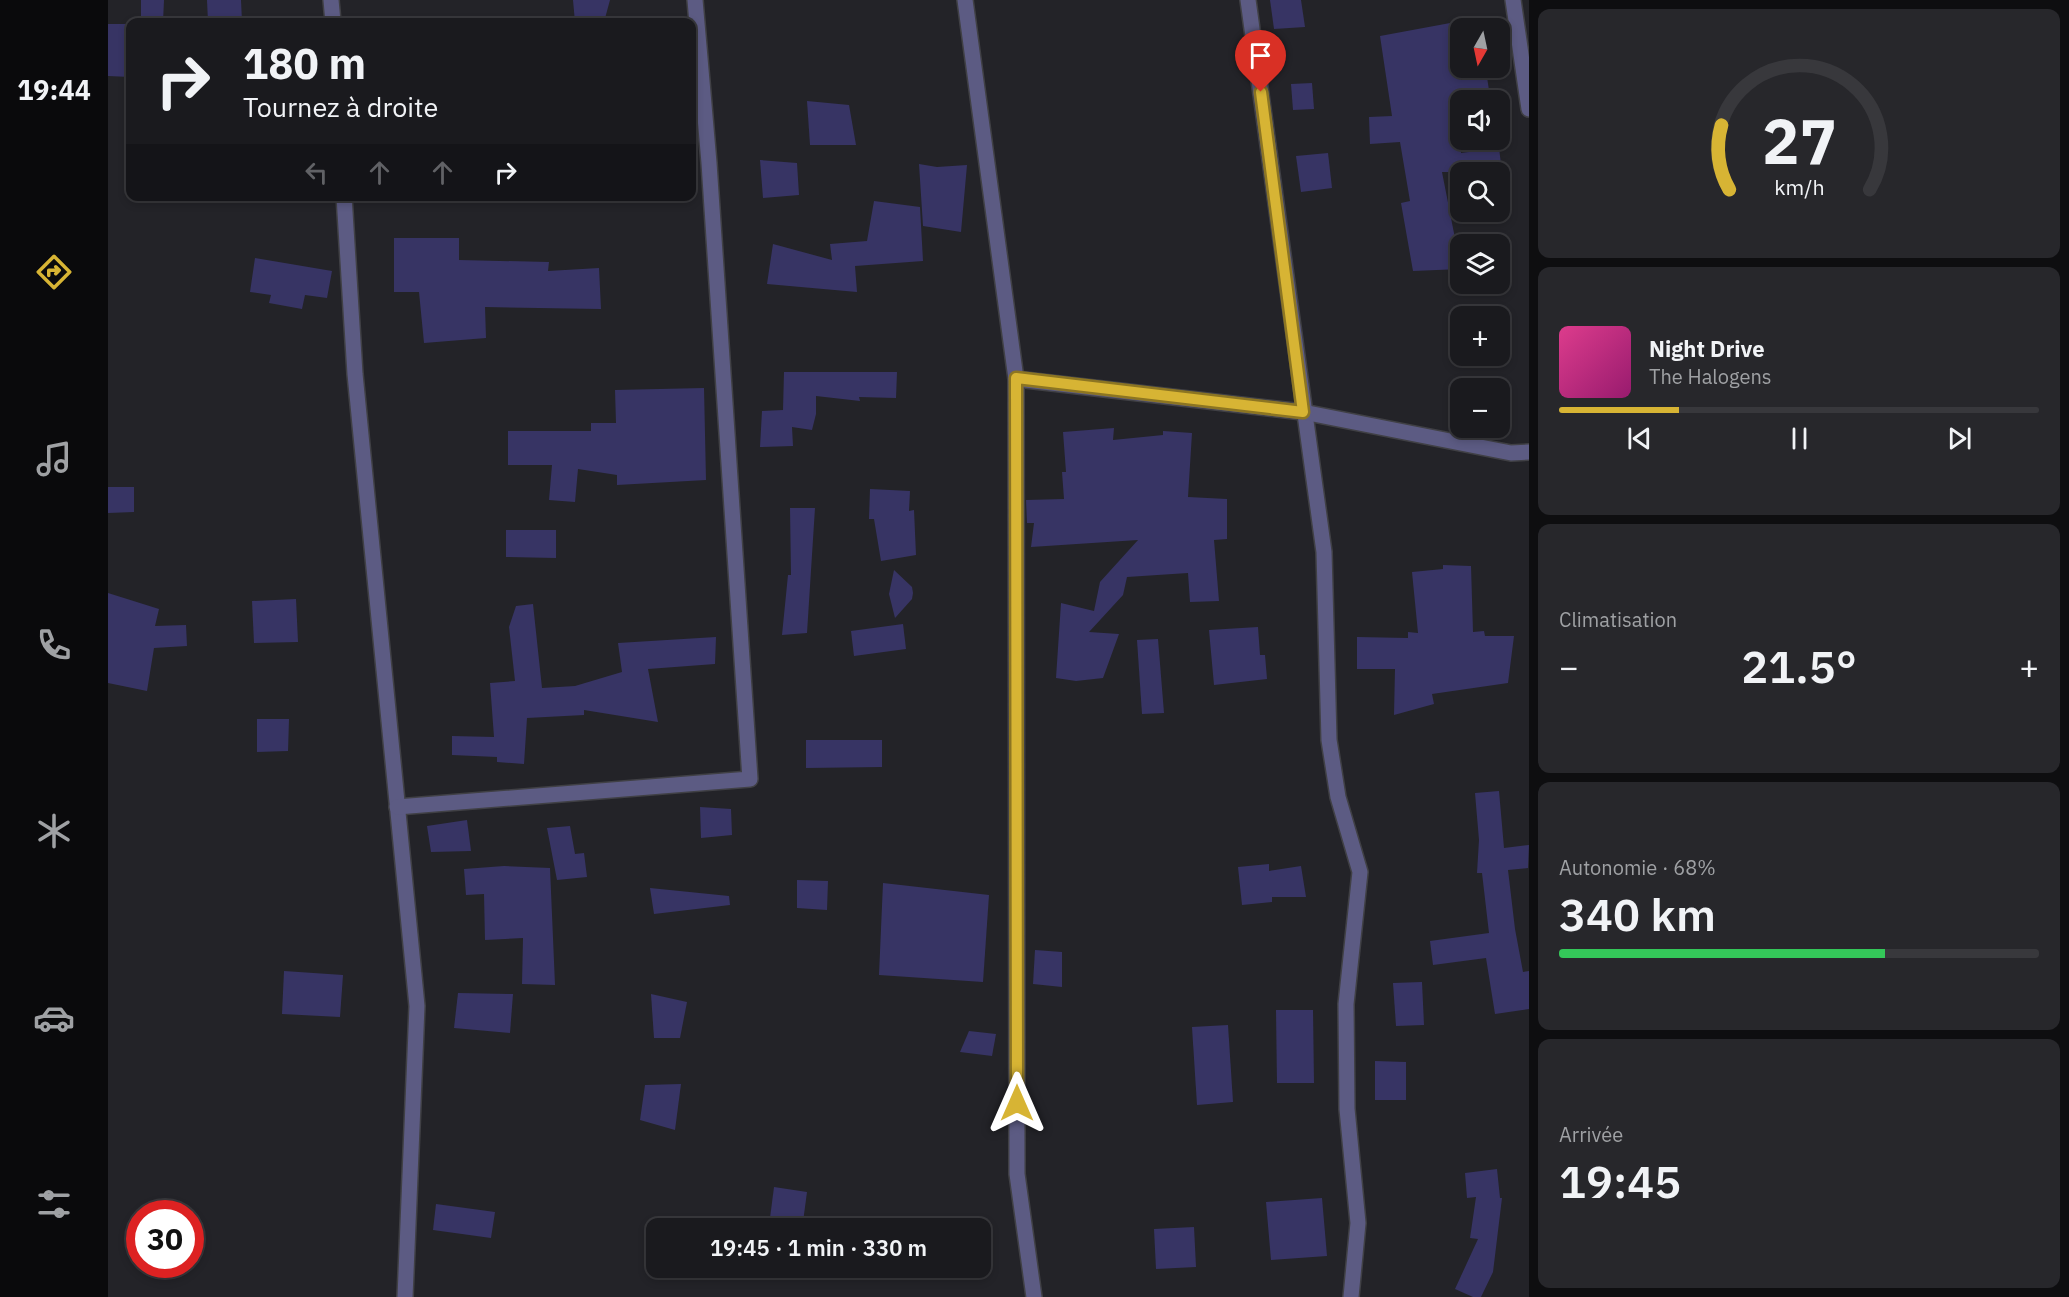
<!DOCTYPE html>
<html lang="fr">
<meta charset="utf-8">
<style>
body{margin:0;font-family:"IBM Plex Sans",sans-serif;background:#27272b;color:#f1f3f6;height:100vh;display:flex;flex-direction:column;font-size:22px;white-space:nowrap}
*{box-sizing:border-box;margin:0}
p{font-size:20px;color:#9fa1a4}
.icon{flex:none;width:33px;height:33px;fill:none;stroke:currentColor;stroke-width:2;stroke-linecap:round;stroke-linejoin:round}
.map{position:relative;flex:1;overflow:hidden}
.drawer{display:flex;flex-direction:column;gap:9px;padding:9px;background:#0e0e10;width:540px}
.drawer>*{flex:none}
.top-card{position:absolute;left:18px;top:18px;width:570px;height:183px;border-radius:12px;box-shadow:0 3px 9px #0003,0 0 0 2px #38383c;background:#1a1a1e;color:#f1f3f6;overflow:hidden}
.needle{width:39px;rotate:189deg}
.tools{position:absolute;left:1342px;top:18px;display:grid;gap:12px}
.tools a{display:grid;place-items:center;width:60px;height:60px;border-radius:12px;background:#1a1a1e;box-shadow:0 3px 9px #0003,0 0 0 2px #38383c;font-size:30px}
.speed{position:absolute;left:18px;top:1200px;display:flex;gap:12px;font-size:30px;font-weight:700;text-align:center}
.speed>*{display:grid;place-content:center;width:78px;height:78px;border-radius:50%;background:#1a1a1e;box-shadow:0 3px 9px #0003,0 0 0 2px #38383c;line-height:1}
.speed .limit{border:9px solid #d22;background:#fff;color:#111}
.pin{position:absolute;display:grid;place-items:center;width:51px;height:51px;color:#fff;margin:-62px -26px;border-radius:50% 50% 50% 0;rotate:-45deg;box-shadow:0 0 6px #0007}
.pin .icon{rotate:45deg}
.me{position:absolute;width:66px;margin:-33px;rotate:0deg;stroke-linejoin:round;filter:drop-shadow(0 0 4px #0008)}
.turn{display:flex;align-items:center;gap:21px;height:126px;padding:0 18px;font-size:27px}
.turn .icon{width:78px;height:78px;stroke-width:2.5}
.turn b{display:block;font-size:42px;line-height:51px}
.lanes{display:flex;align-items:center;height:57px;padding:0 18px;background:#0003;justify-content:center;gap:30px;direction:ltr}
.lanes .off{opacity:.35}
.big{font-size:45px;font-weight:600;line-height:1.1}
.drawer .card{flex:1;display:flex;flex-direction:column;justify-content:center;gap:9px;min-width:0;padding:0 21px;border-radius:12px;background:#27272b}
.drawer .dial{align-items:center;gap:0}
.dial svg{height:156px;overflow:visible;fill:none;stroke:#38383c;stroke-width:7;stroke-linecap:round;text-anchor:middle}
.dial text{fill:#f1f3f6;stroke:none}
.song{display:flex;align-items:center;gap:18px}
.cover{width:72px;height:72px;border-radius:9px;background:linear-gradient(135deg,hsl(330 70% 55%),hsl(320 70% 35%))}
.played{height:6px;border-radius:3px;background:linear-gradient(90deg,#d7b434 25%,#38383c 25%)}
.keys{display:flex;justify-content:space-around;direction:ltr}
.heat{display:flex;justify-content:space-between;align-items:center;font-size:33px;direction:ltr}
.charge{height:9px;border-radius:4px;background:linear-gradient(90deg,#34c759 68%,#38383c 0)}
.trip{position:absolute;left:538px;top:1218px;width:345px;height:60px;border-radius:12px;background:#1a1a1e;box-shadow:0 3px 9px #0003,0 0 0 2px #38383c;font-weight:600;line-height:60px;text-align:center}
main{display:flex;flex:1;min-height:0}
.menu{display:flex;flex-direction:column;width:108px;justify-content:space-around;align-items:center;background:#0a0a0c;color:#9fa1a4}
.menu .icon{width:42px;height:42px}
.menu .active{color:#d7b434}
.menu b{font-size:27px;color:#f1f3f6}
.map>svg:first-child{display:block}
.building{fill:#373464}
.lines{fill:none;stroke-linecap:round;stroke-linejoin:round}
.minor-casing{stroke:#404045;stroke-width:18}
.minor{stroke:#5c5b83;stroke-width:15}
.route-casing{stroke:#8c7522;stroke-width:15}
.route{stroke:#d7b434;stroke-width:10}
</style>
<main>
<nav class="menu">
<b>19:44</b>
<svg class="icon active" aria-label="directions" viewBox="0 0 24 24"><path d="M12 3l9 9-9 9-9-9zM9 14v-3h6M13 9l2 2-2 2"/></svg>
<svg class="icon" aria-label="music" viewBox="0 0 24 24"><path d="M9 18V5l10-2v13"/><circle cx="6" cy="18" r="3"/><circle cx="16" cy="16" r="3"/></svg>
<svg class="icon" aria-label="phone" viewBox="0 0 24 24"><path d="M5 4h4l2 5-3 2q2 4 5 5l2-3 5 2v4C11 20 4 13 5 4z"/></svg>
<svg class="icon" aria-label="climate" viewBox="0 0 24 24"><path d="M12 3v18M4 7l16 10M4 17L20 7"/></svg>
<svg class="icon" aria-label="car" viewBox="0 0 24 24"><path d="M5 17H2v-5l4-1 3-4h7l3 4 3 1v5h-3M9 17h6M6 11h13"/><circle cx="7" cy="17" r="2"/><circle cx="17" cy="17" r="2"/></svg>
<svg class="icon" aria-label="filters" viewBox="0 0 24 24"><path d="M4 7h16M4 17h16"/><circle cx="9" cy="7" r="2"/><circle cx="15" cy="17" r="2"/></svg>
</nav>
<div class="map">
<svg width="1421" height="1297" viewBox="0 0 1421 1297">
<rect width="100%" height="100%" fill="#232328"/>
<g class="building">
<path d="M33 0H56L55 22H33Z"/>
<path d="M99 0H133L134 22H100Z"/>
<path d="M465 0H502L496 22H467Z"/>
<path d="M1162 0H1193L1197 27 1166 29Z"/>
<path d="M1353 21V80L1379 77 1382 97 1353 100V153L1391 148 1394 172H1334L1353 269 1305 271 1293 203 1302 201 1292 142 1262 144 1261 117 1284 116 1272 36Z"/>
<path d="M0 24H22V77L0 76Z"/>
<path d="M1204 83 1206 109 1185 110 1183 84Z"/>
<path d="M699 101 741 105 748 145H702Z"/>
<path d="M1220 153 1224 188 1193 192 1188 156Z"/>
<path d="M652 160 689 163 691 195 655 198Z"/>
<path d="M811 164 829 167 859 165 853 232 815 226Z"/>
<path d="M766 201 812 207 815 261 747 266 749 292 659 284 665 244 724 260 722 244 759 241Z"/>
<path d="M286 238H351V260L441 262 440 271 491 268 493 309 377 307 378 338 316 343 311 292H286Z"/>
<path d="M147 258 224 271 219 298 197 295 194 309 161 303 163 295 142 292Z"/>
<path d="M676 372H789L788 398 751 397 752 401 708 396V414L704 430 684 427 685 446 652 447 654 411 675 410Z"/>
<path d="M596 388 598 480 509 485V475L470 469 467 502 441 500 444 465H400V431H483V423H508L507 390Z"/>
<path d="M1006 428 1005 440 1055 435V431L1084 433 1080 497 1119 499V539L1106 540 1111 601 1082 602 1080 573 1019 577 1015 595 981 632 1011 634 995 678 968 681 948 678 953 603 986 611 992 582 1030 540 923 547 926 523H919L918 500 956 499 954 472H958L955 432Z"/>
<path d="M0 487H26V512L0 513Z"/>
<path d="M762 489 802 491 801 511 806 510 808 555 773 561 766 519H761Z"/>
<path d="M682 508H707L699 633 674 635 680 575H683Z"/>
<path d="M398 530H448V558L398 557Z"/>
<path d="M1335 565 1363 566 1365 632 1376 631 1377 636H1406L1400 683 1324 694 1326 704 1286 715 1287 669H1249V637L1300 638V632L1310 633 1304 572 1335 569Z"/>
<path d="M786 570 804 587 805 593 804 599 787 618 781 594Z"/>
<path d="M0 593 51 609 47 626 78 625 79 646 46 648 39 691 0 683Z"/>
<path d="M188 599 190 642 146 643 144 601Z"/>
<path d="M425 604 434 688 467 686 514 672 510 643 608 637 607 664 540 669 550 722 476 710V715L419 718 416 764 389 762V757L344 755V736L386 737 382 683 407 681 401 627 408 606Z"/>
<path d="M795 624 798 649 746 656 743 631Z"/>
<path d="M1150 627 1152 655H1157L1159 679 1106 685 1101 630Z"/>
<path d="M1050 639 1056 713 1034 714 1029 640Z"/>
<path d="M149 719H181L180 751 149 752Z"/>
<path d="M698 740H774V767L698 768Z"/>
<path d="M1391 791 1396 848 1421 845 1420 868 1400 870 1407 929 1415 972 1421 971V1009L1387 1014 1378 958 1325 965 1322 941 1381 933 1374 873H1369L1371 840 1367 793Z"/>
<path d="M592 807 623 809 624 835 593 838Z"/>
<path d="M359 820 363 851 323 852 319 826Z"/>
<path d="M462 826 467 854 476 853 479 877 449 880 439 828Z"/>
<path d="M1161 864V871L1193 866 1198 897H1164V902L1134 905 1130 867Z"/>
<path d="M396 866 442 868 447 985 414 984 415 938 377 940 376 894 358 895 356 869Z"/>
<path d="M689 880 720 881 719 910 689 908Z"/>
<path d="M775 883 881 895 875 982 771 975Z"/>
<path d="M542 888 621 896 622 905 546 914Z"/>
<path d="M927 950 954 952V987L925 984Z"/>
<path d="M176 971 235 975 232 1017 174 1014Z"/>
<path d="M1314 982 1316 1025 1288 1026 1285 983Z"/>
<path d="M350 993 405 994 402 1033 346 1028Z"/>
<path d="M543 994 579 1002 572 1038H546Z"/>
<path d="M1168 1010H1205L1206 1083H1169Z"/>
<path d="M1120 1025 1125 1102 1089 1105 1084 1027Z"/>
<path d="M861 1031 888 1034 884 1056 852 1052Z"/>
<path d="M1267 1061 1298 1062V1100H1267Z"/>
<path d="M573 1084 567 1130 532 1120 537 1085Z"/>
<path d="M1389 1169 1392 1198H1394L1385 1272 1373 1297H1365L1347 1289 1370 1239 1362 1238 1368 1197 1359 1198 1357 1173Z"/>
<path d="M666 1187 699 1192 695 1222 662 1218Z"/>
<path d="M1214 1198 1219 1256 1163 1260 1158 1202Z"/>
<path d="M328 1204 387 1212 383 1238 325 1230Z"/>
<path d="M1086 1227 1088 1267 1048 1269 1046 1229Z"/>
</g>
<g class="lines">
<defs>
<g id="minor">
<path d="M223 0 225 22"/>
<path d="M857 0 908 379 909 1174 926 1297"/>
<path d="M1140 0 1216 552 1221 740 1230 797 1252 872 1238 1004 1239 1109 1250 1223 1243 1297"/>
<path d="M1405 0 1421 109"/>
<path d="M236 196 247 374 309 1006 297 1297"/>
<path d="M908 379 1195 412 1403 453 1421 452"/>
<path d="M289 807 642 779 601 163 587 0"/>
</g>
</defs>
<use href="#minor" class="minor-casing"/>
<use href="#minor" class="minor"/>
</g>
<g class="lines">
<defs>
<path id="route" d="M909 1103 908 378 1195 412 1153 92"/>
</defs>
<use href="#route" class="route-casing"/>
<use href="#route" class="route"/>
</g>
</svg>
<div class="tools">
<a><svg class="needle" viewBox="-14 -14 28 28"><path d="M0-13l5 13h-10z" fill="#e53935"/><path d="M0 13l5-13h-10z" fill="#9fa1a4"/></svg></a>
<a><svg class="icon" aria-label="sound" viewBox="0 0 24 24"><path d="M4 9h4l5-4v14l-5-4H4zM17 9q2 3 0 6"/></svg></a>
<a><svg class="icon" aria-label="search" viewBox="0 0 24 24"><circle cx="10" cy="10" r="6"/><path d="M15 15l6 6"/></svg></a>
<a><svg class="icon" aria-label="layers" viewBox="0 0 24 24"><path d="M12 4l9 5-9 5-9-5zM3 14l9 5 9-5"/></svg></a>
<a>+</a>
<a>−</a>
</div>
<div class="speed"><div class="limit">30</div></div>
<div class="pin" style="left:1153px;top:92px;background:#d93025"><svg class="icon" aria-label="arrive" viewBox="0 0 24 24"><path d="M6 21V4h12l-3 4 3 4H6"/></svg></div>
<svg class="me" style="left:909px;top:1103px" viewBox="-20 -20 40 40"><path d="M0-17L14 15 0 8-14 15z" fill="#d7b434" stroke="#fff" stroke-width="4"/></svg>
<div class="trip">19:45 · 1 min · 330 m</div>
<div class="top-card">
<div class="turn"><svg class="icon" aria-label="right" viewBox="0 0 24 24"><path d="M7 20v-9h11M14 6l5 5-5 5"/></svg><div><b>180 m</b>Tournez à droite</div></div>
<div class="lanes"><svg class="icon off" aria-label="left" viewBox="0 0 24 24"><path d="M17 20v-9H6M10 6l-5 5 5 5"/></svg><svg class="icon off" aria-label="ahead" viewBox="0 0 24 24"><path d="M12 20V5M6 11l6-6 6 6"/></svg><svg class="icon off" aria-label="ahead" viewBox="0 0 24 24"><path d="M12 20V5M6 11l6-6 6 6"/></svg><svg class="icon" aria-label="right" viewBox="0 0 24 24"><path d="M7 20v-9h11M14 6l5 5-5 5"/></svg></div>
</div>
</div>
<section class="drawer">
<div class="card dial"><svg viewBox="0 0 100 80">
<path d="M14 69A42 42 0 1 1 86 69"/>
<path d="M14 69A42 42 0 0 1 10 36" stroke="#d7b434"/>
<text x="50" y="56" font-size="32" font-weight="700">27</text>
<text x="50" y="72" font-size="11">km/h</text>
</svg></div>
<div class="card">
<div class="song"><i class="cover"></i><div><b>Night Drive</b><p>The Halogens</p></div></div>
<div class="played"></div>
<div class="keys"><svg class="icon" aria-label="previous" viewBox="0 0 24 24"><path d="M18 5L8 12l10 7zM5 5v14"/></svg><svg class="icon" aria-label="pause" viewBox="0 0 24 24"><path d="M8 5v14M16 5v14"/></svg><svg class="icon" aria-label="next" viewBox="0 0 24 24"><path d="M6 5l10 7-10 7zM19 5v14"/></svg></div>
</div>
<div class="card"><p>Climatisation</p>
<div class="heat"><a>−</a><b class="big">21.5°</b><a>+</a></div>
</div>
<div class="card"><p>Autonomie · 68%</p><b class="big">340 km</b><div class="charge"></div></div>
<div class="card"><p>Arrivée</p><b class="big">19:45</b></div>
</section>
</main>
